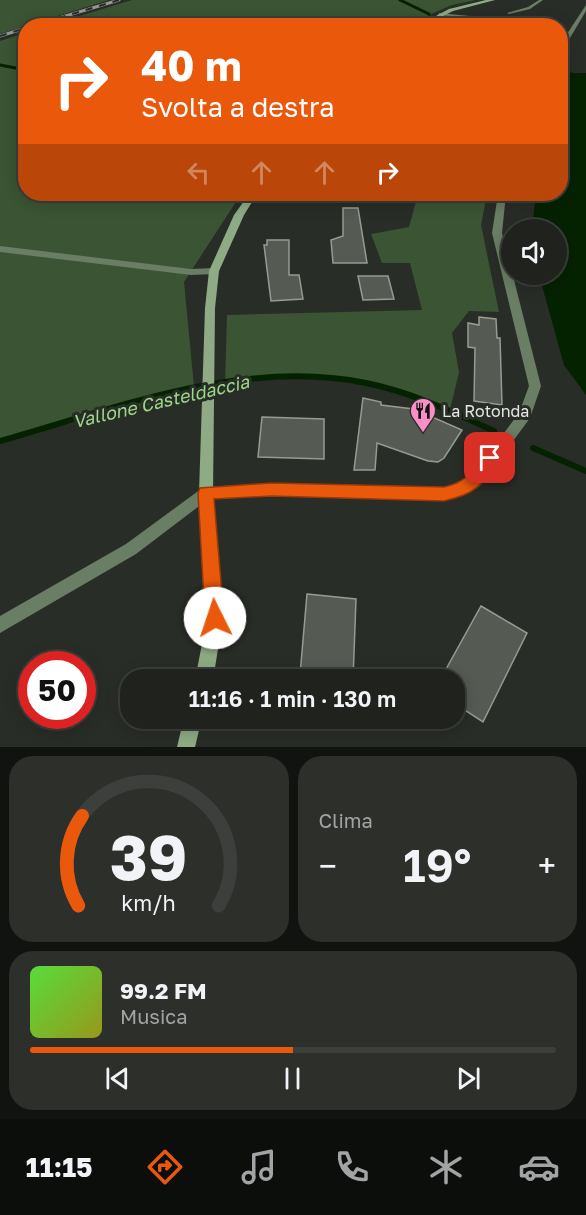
<!DOCTYPE html>
<html lang="it">
<meta charset="utf-8">
<style>
body{margin:0;font-family:"Golos Text",sans-serif;background:#2c2f2a;color:#f1f3f6;height:100vh;display:flex;flex-direction:column;font-size:22px;white-space:nowrap}
*{box-sizing:border-box;margin:0}
p{font-size:20px;color:#a1a4a4}
.icon{flex:none;width:33px;height:33px;fill:none;stroke:currentColor;stroke-width:2;stroke-linecap:round;stroke-linejoin:round}
.map{position:relative;height:747px;overflow:hidden}
.details{display:flex;flex-direction:column;gap:9px;padding:9px;background:#111310;flex:1}
.details>*{flex:none}
.banner{position:absolute;left:18px;top:18px;width:550px;height:183px;border-radius:24px;box-shadow:0 3px 15px #0003,0 0 0 2px #3c3f3b;background:#ea580c;color:#fff;overflow:hidden}
.buttons{position:absolute;left:501px;top:219px;display:grid;gap:12px}
.buttons a{display:grid;place-items:center;width:66px;height:66px;border-radius:50%;background:#1f221d;box-shadow:0 3px 15px #0003,0 0 0 2px #3c3f3b;font-size:30px}
.speed{position:absolute;left:18px;top:651px;display:flex;gap:12px;font-size:30px;font-weight:700;text-align:center}
.speed>*{display:grid;place-content:center;width:78px;height:78px;border-radius:50%;background:#1f221d;box-shadow:0 3px 15px #0003,0 0 0 2px #3c3f3b;line-height:1}
.speed .limit{border:9px solid #d22;background:#fff;color:#111}
.pin{position:absolute;display:grid;place-items:center;width:51px;height:51px;color:#fff;margin:-26px;border-radius:12px;box-shadow:0 3px 9px #0006}
.me{position:absolute;width:66px;margin:-33px;rotate:356deg;stroke-linejoin:round;filter:drop-shadow(0 0 4px #0008)}
.turn{display:flex;align-items:center;gap:21px;height:126px;padding:0 24px;font-size:27px}
.turn .icon{width:78px;height:78px;stroke-width:2.5}
.turn b{display:block;font-size:42px;line-height:51px}
.lanes{display:flex;align-items:center;height:57px;padding:0 24px;background:#0003;justify-content:center;gap:30px;direction:ltr}
.lanes .off{opacity:.35}
.big{font-size:45px;font-weight:600;line-height:1.1}
.details .tile{flex:1;display:flex;flex-direction:column;justify-content:center;gap:9px;min-width:0;padding:0 21px;border-radius:24px;background:#2c2f2a}
.details .dial{align-items:center;gap:0}
.dial svg{height:156px;overflow:visible;fill:none;stroke:#3c3f3b;stroke-width:7;stroke-linecap:round;text-anchor:middle}
.dial text{fill:#f1f3f6;stroke:none}
.song{display:flex;align-items:center;gap:18px}
.cover{width:72px;height:72px;border-radius:9px;background:linear-gradient(135deg,hsl(110 70% 55%),hsl(60 70% 35%))}
.played{height:6px;border-radius:3px;background:linear-gradient(90deg,#ea580c 50%,#3c3f3b 50%)}
.keys{display:flex;justify-content:space-around;direction:ltr}
.heat{display:flex;justify-content:space-between;align-items:center;font-size:33px;direction:ltr}
.details .tiles{flex:1;display:grid;gap:9px;grid-template-columns:1fr 1fr}
.tile:last-child{grid-column:span 2}
.trip{position:absolute;left:120px;top:669px;width:345px;height:60px;border-radius:24px;background:#1f221d;box-shadow:0 3px 15px #0003,0 0 0 2px #3c3f3b;font-weight:600;line-height:60px;text-align:center}
.menu{display:flex;height:96px;justify-content:space-around;align-items:center;background:#0c0e0c;color:#a1a4a4}
.menu .icon{width:42px;height:42px}
.menu .current{color:#ea580c}
.menu b{font-size:27px;color:#f1f3f6}
.map>svg:first-child{display:block}
.green{fill:#3b5433}
.water{fill:#052200}
.lines{fill:none;stroke-linecap:round;stroke-linejoin:round}
.stream-far1{stroke:#052200;stroke-width:3}
.stream{stroke:#052200;stroke-width:6}
.building{fill:#555a53;stroke:#969b94;stroke-width:1.5}
.service{fill:#6a7d65;fill-rule:evenodd}
.minor{fill:#6a7d65;fill-rule:evenodd}
.tertiary{fill:#6a7d65;fill-rule:evenodd}
.secondary{fill:#8eab85;fill-rule:evenodd}
.rail-casing{stroke:#959894;stroke-width:3}
.rail{stroke:#292d27;stroke-width:2;stroke-dasharray:7;stroke-linecap:butt}
.route{fill:#ea580c;stroke:#983908;stroke-width:1.5}
.labels{text-anchor:middle;stroke-width:6;stroke-linejoin:round;paint-order:stroke}
.poi-label{font-size:16px;fill:#e4e7e4;stroke:#292d27;text-anchor:start}
.water-label{font-size:18px;font-style:italic;fill:#9cd889;stroke:#292d27}
</style>
<div class="map">
<svg width="586" height="747" viewBox="0 0 586 747">
<rect width="100%" height="100%" fill="#292d27"/>
<g class="green">
<path d="M0 0H109L0 34Z"/>
<path d="M132 0H476L452 5 406 25H50Z"/>
<path d="M25 33 26 194H241L184 282 195 397 0 438V41Z"/>
<path d="M418 194H487L481 225 499 312 469 311 452 333 459 372 450 410C377 382 303 368 225 386L227 315 422 310 410 263H382L371 234 409 227Z"/>
</g>
<path class="water" d="M570 73H586V395L564 365 539 275 556 274V230L533 229 532 227 536 194H561V93L564 76Z"/>
<g class="lines">
<g class="stream-far1">
<path d="M400 0 429 14"/>
<path d="M442 18 456 26"/>
<path d="M0 65 26 70"/>
<path d="M561 70 570 73"/>
</g>
<g class="stream">
<path d="M0 441C117 408 243 358 366 383 411 392 453 412 494 431"/>
<path d="M533 448 586 471"/>
</g>
</g>
<g class="building">
<path d="M343 208H358L367 263H333L331 240 343 236Z"/>
<path d="M267 240H289V275H299L303 299 271 301 264 245H267Z"/>
<path d="M358 276H388L394 299 363 300Z"/>
<path d="M479 317 496 319 497 338H500L502 405 474 401 475 348 468 347V323L479 325Z"/>
<path d="M363 398 381 402V405L414 409 462 430 444 458 438 462 428 461 377 443 375 470H354Z"/>
<path d="M262 417 324 419V459L258 457Z"/>
<path d="M307 594 356 599 353 680 300 675Z"/>
<path d="M481 606 527 633 483 722 454 703V680H440Z"/>
</g>
<g class="lines">
<g class="service">
<path d="M539 0H543L530 9 509 14 507 13 528 7Z"/>
<path d="M439 13 480 17 482 18 480 19 438 15Z"/>
</g>
<g class="minor">
<path d="M586 5V11L564 48 561 50V43Z"/>
<path d="M498 194H506L502 233 541 386 530 418 480 486 467 494 444 500 271 495 206 499 201 497 199 493 201 489 206 487 271 483 444 488 459 485 470 478 519 413 529 386 492 233Z"/>
</g>
<g class="tertiary">
<path d="M0 246 191 269 214 268 219 271 214 274 191 275 0 252Z"/>
<path d="M206 487 211 489 213 493 211 497 136 554 0 633V616L126 544 201 489Z"/>
</g>
<g class="secondary">
<path d="M486 0H495L453 11 424 26H417L449 9Z"/>
<path d="M249 194H257L244 215 219 271 215 308 213 493 223 618 213 680H195L207 618 199 493 205 308 209 271 234 215Z"/>
<path d="M184 718H202L195 747H177Z"/>
</g>
<defs>
<g id="rail">
<path d="M32 26 119 0"/>
<path d="M0 36 26 28"/>
</g>
</defs>
<use href="#rail" class="rail-casing"/>
<use href="#rail" class="rail"/>
</g>
<path class="route" d="M490 452 498 458C484 486 474 494 444 501L271 496 214 499 224 618 221 624 215 627 208 624 205 618 198 493 200 488 271 483 444 487C478 480 472 458 490 452Z"/>
<defs>
<symbol id="restaurant-pin" viewBox="-11 -11 22 30"><path d="M0 17L-7.5 6A9.5 9.5 0 1 1 7.5 6Z" fill="#fa8fc7" stroke="#292d27"/><path d="M-5-6h1v4h1v-4h1v4h1v-4h1v5L-1.5 .5V6h-2V.5L-5-1ZM5-6V6H3V1.5H1.5Q1.5-4 5-6Z" fill="#111"/></symbol>
</defs>
<g fill-rule="evenodd">
<use href="#restaurant-pin" x="408" y="396" width="30" height="40"/>
</g>
<g class="labels">
<g class="poi-label">
<text x="442" y="417">La Rotonda</text>
</g>
<g class="water-label">
<text transform="translate(161 402) rotate(-13)" y="6">Vallone Casteldaccia</text>
</g>
</g>
</svg>
<div class="buttons">
<a><svg class="icon" aria-label="sound" viewBox="0 0 24 24"><path d="M4 9h4l5-4v14l-5-4H4zM17 9q2 3 0 6"/></svg></a>
</div>
<div class="speed"><div class="limit">50</div></div>
<div class="pin" style="left:490px;top:458px;background:#d93025"><svg class="icon" aria-label="arrive" viewBox="0 0 24 24"><path d="M6 21V4h12l-3 4 3 4H6"/></svg></div>
<svg class="me" style="left:215px;top:618px" viewBox="-20 -20 40 40"><circle r="19" fill="#fff"/><path d="M0-13L10 11 0 6-10 11z" fill="#ea580c"/></svg>
<div class="trip">11:16 · 1 min · 130 m</div>
<div class="banner">
<div class="turn"><svg class="icon" aria-label="right" viewBox="0 0 24 24"><path d="M7 20v-9h11M14 6l5 5-5 5"/></svg><div><b>40 m</b>Svolta a destra</div></div>
<div class="lanes"><svg class="icon off" aria-label="left" viewBox="0 0 24 24"><path d="M17 20v-9H6M10 6l-5 5 5 5"/></svg><svg class="icon off" aria-label="ahead" viewBox="0 0 24 24"><path d="M12 20V5M6 11l6-6 6 6"/></svg><svg class="icon off" aria-label="ahead" viewBox="0 0 24 24"><path d="M12 20V5M6 11l6-6 6 6"/></svg><svg class="icon" aria-label="right" viewBox="0 0 24 24"><path d="M7 20v-9h11M14 6l5 5-5 5"/></svg></div>
</div>
</div>
<section class="details">
<div class="tiles">
<div class="tile dial"><svg viewBox="0 0 100 80">
<path d="M14 69A42 42 0 1 1 86 69"/>
<path d="M14 69A42 42 0 0 1 16 23" stroke="#ea580c"/>
<text x="50" y="56" font-size="32" font-weight="700">39</text>
<text x="50" y="72" font-size="11">km/h</text>
</svg></div>
<div class="tile"><p>Clima</p>
<div class="heat"><a>−</a><b class="big">19°</b><a>+</a></div>
</div>
<div class="tile">
<div class="song"><i class="cover"></i><div><b>99.2 FM</b><p>Musica</p></div></div>
<div class="played"></div>
<div class="keys"><svg class="icon" aria-label="previous" viewBox="0 0 24 24"><path d="M18 5L8 12l10 7zM5 5v14"/></svg><svg class="icon" aria-label="pause" viewBox="0 0 24 24"><path d="M8 5v14M16 5v14"/></svg><svg class="icon" aria-label="next" viewBox="0 0 24 24"><path d="M6 5l10 7-10 7zM19 5v14"/></svg></div>
</div>
</div>
</section>
<nav class="menu">
<b>11:15</b>
<svg class="icon current" aria-label="directions" viewBox="0 0 24 24"><path d="M12 3l9 9-9 9-9-9zM9 14v-3h6M13 9l2 2-2 2"/></svg>
<svg class="icon" aria-label="music" viewBox="0 0 24 24"><path d="M9 18V5l10-2v13"/><circle cx="6" cy="18" r="3"/><circle cx="16" cy="16" r="3"/></svg>
<svg class="icon" aria-label="phone" viewBox="0 0 24 24"><path d="M5 4h4l2 5-3 2q2 4 5 5l2-3 5 2v4C11 20 4 13 5 4z"/></svg>
<svg class="icon" aria-label="climate" viewBox="0 0 24 24"><path d="M12 3v18M4 7l16 10M4 17L20 7"/></svg>
<svg class="icon" aria-label="car" viewBox="0 0 24 24"><path d="M5 17H2v-5l4-1 3-4h7l3 4 3 1v5h-3M9 17h6M6 11h13"/><circle cx="7" cy="17" r="2"/><circle cx="17" cy="17" r="2"/></svg>
</nav>
